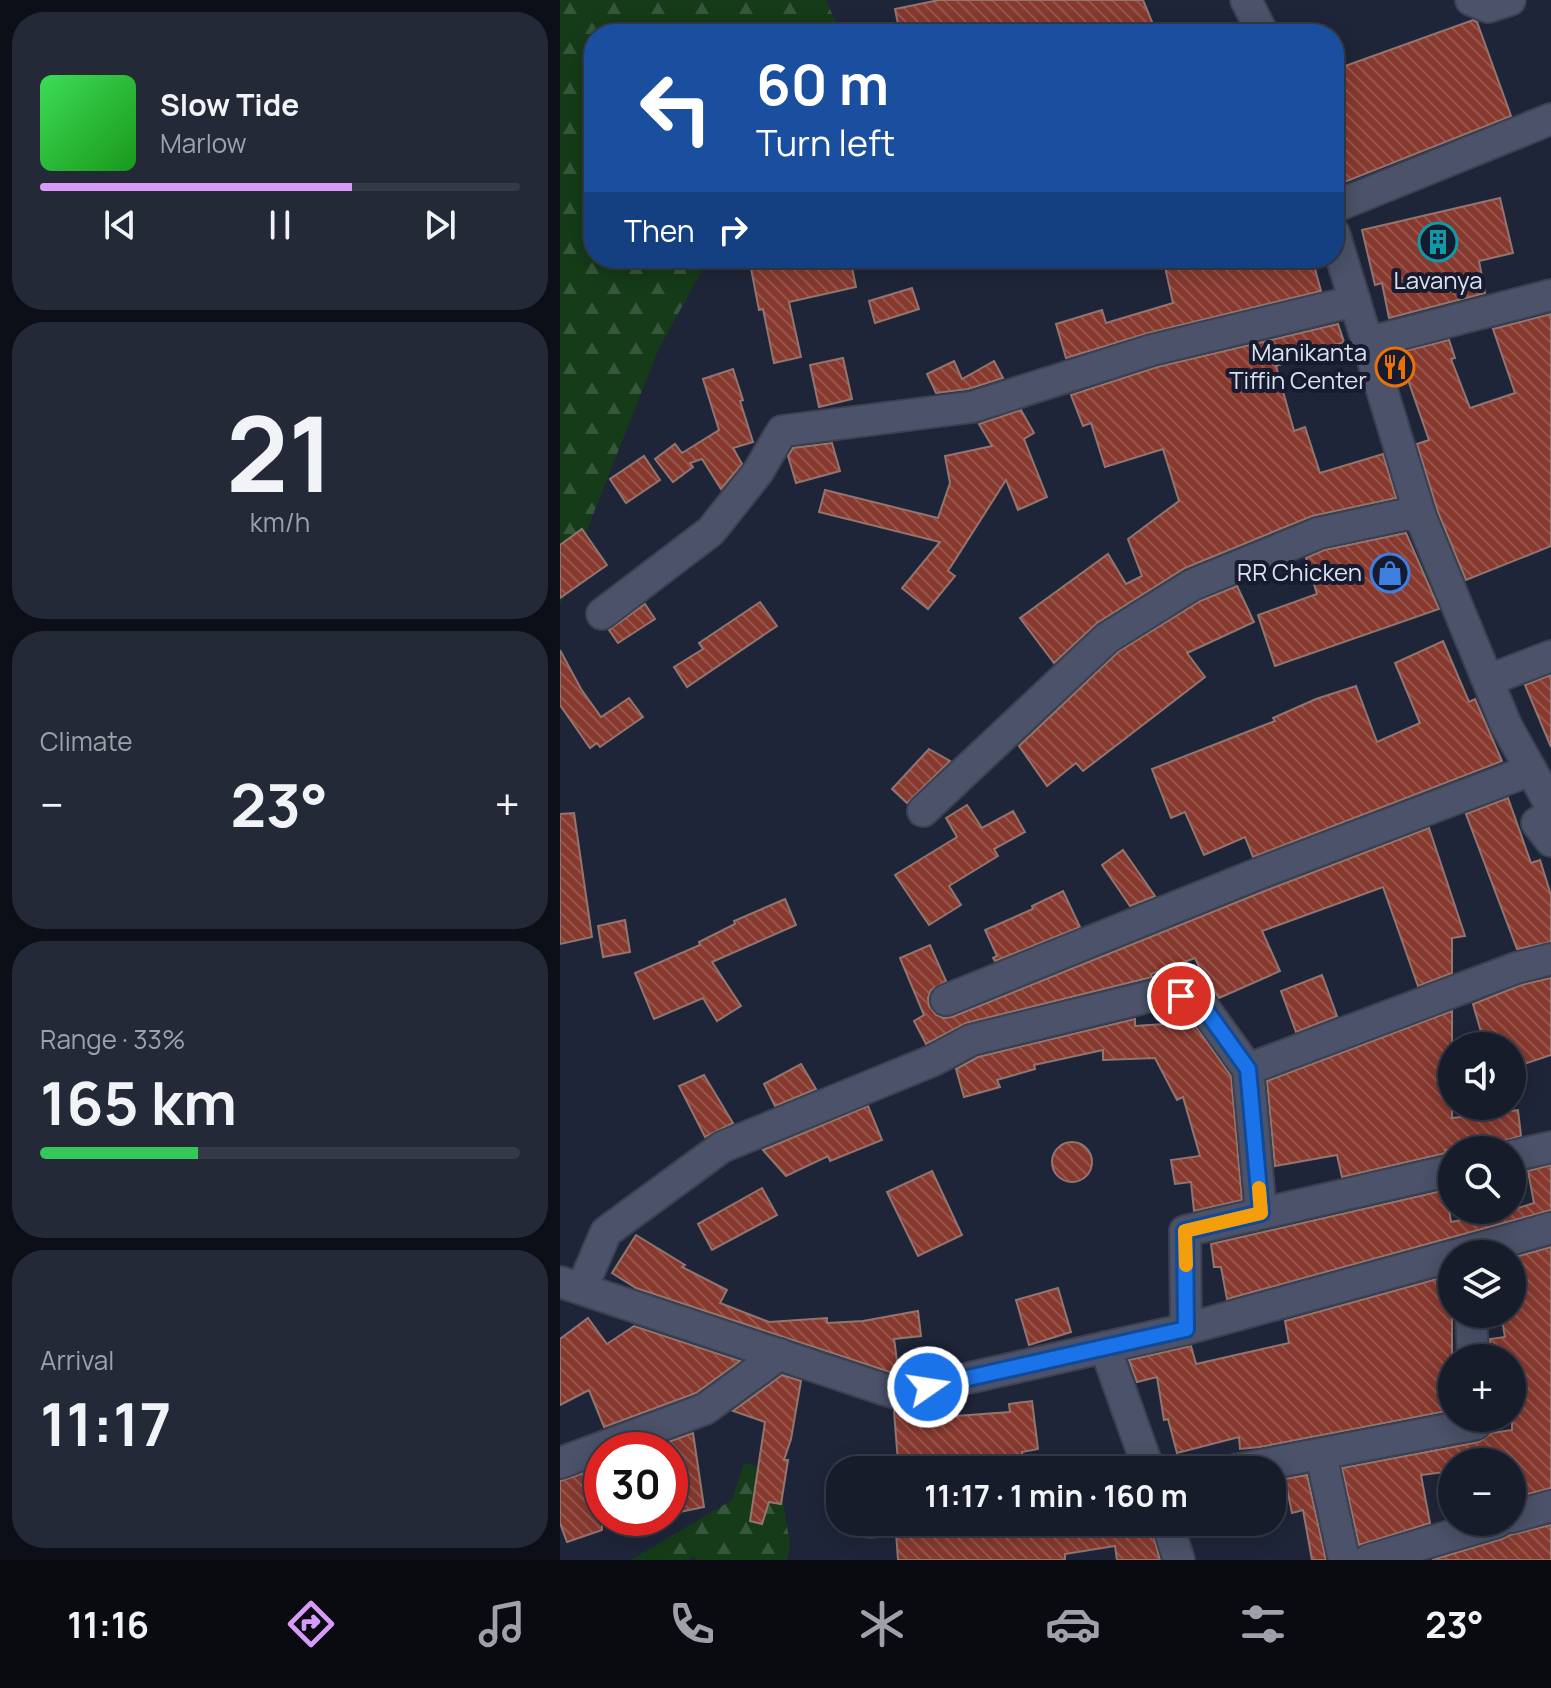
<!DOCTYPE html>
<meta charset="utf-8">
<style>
body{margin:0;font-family:Manrope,sans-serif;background:#242937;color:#f1f3f6;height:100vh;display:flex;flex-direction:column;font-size:30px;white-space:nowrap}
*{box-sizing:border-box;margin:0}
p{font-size:26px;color:#9ea1a9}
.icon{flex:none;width:44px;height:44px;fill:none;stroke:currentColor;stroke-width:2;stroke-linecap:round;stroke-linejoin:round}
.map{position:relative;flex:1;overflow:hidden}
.drawer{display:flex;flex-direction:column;gap:12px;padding:12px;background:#0d0f18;width:560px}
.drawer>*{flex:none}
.top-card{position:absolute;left:24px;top:24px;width:760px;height:244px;border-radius:32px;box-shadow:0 4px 20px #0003,0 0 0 2px #363a47;background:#1a4fa0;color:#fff;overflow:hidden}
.fabs{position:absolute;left:878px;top:1032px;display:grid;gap:16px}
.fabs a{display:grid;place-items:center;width:88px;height:88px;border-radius:50%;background:#171c2b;box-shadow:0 4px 20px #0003,0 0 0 2px #363a47;font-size:40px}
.speed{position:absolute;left:24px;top:1432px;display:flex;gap:16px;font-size:40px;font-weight:700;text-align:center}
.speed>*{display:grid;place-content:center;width:104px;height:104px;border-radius:50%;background:#171c2b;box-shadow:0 4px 20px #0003,0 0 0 2px #363a47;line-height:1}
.speed .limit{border:12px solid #d22;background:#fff;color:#111}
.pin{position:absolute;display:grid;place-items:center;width:68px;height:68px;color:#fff;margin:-34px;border:4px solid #fff;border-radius:50%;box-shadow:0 2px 8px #0007}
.me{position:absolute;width:88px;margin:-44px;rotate:77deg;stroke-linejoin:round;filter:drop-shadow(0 0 6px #0008)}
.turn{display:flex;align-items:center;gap:28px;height:168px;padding:0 40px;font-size:36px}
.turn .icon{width:104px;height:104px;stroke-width:2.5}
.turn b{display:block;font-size:56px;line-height:68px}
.then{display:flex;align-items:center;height:76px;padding:0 40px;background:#0003;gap:16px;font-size:30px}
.big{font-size:60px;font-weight:700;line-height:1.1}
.drawer .tile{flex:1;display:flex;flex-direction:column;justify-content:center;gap:12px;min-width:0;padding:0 28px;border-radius:32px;background:#242937}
.drawer .dial{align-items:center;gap:0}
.dial b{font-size:104px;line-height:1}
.song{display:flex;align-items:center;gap:24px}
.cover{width:96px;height:96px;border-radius:12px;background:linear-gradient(135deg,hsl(130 70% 55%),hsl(120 70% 35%))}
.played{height:8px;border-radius:4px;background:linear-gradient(90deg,#d89af8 65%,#363a47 65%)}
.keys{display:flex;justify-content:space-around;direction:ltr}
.heat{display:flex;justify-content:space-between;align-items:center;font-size:44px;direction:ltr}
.charge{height:12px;border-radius:6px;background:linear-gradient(90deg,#34c759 33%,#363a47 0)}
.trip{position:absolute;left:266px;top:1456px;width:460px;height:80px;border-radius:32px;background:#171c2b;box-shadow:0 4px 20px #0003,0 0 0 2px #363a47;font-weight:700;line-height:80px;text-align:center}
.tabs{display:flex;height:128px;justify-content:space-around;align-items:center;background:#090b11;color:#9ea1a9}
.tabs .icon{width:56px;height:56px}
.tabs .current{color:#d89af8}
.tabs b{font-size:36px;color:#f1f3f6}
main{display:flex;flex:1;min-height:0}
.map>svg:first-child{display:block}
.forest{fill:url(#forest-firs)}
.building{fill:url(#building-back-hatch);stroke:#93756f;stroke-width:2}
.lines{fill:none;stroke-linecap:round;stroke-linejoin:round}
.minor-casing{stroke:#3c4152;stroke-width:34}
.minor{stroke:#4b5269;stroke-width:30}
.route-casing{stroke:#114b97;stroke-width:20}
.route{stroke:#1a73e8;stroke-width:14}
.slow{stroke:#f59e0b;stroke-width:14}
.labels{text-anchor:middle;stroke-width:8;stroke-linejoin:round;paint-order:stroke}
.poi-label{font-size:24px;fill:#dce1ef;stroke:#161b2f;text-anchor:end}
</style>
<main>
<section class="drawer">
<div class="tile">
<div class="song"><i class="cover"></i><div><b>Slow Tide</b><p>Marlow</p></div></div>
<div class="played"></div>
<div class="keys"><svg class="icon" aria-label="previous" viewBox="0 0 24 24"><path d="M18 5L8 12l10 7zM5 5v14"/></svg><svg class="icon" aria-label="pause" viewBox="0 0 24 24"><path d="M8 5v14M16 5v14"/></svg><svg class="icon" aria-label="next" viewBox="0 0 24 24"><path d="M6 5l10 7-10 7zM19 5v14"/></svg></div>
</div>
<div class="tile dial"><b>21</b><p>km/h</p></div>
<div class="tile"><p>Climate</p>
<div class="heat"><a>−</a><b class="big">23°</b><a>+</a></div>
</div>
<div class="tile"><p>Range · 33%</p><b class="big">165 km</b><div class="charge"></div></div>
<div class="tile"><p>Arrival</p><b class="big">11:17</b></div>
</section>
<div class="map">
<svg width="991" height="1560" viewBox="0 0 991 1560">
<defs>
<pattern id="forest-firs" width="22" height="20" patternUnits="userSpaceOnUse" patternTransform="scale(2)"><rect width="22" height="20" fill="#153b19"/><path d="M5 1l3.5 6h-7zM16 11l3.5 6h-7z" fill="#36573b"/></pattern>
<pattern id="building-back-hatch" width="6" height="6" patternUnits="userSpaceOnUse" patternTransform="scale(2)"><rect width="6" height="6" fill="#87392e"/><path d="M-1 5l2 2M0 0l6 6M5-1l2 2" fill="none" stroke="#97554d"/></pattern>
</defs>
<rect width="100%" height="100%" fill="#1f2539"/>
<g class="forest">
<path d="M0 0H266L281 34H34V258H149L99 348 19 550 0 607Z"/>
<path d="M184 1463 218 1472 230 1544 227 1560H138L133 1556 129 1560H71L172 1500Z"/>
</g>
<g class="building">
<path d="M379 0H583L597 34H340L335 9Z"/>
<path d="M913 20 917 22 951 116 782 183 774 160V70Z"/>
<path d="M940 198 953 253 919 261 925 293 829 318 822 283 815 285 802 230Z"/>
<path d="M189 258H290L296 287 229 302 241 357 214 363 203 309 199 310Z"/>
<path d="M603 258H752L761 291 588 333 506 358 496 324 542 310 546 323 613 303Z"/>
<path d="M352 288 359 309 315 323 309 301Z"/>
<path d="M991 314V546L906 580 878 512 857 444 869 440 846 374 845 351 889 340 895 358 891 359 910 408 955 393 933 329Z"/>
<path d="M778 324 784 342 716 366 734 431 745 427 760 473 823 454 836 498 752 516 625 568 537 623 494 663 460 618 548 554 566 584 582 576 568 539 619 501 603 449 545 467 531 423 523 426 511 395 597 367Z"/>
<path d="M283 358 292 399 259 407 250 365Z"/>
<path d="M394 361 402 379 434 361 443 378 408 389 376 393 367 374Z"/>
<path d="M173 369 183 400 180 401 193 442 173 448 182 464 161 489 142 459 130 463 133 467 113 482 95 459 115 444 122 453 159 430 143 379Z"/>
<path d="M461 410 474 433 464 439 487 497 458 510 446 480 388 571 395 576 368 609 342 588 380 542 259 512 265 490 378 518 390 483 385 456 432 446 419 424Z"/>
<path d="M272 443 280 471 236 483 228 456 233 448Z"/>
<path d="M84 456 100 480 66 503 50 479Z"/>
<path d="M22 529 47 565 0 598V545Z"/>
<path d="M846 533 879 609 715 666 698 615 757 594 746 558 764 550Z"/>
<path d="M677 586 694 622 627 653 645 677 523 771 516 763 487 786 459 746 558 652 640 601Z"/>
<path d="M200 602 217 626 127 687 114 667 143 649 139 643Z"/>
<path d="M85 604 95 619 58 643 49 630Z"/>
<path d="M883 641 909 702 915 699 942 761 693 857 685 837 644 855 625 812 611 818 592 769 715 721 713 718 756 699 796 686 817 742 860 723 835 663Z"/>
<path d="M0 650 21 689 41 717 69 698 83 717 40 747 37 743 30 748 0 705Z"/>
<path d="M991 675V747L965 685Z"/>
<path d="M369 749 390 761 347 803 332 789Z"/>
<path d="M948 798 971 863 980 860 991 895V942L957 949 906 814Z"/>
<path d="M407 805 422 828 453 811 465 832 434 849 438 856 389 886 401 905 369 925 335 875 397 837 386 818Z"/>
<path d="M14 813 32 937 0 944V814Z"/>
<path d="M869 828 905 936 892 938V973L858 986 823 887 702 931 720 971 659 998 646 982 635 958 591 974 592 977 406 1023 366 1044 354 1021 364 1015 340 958 370 945 386 981 371 990 368 998 369 1006 376 1015 384 1018 392 1017 702 892Z"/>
<path d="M563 850 595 896 570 906 542 865Z"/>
<path d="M503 891 520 927 435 961 433 958 437 956 425 930 473 909 472 906Z"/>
<path d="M225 899 236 925 152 962 181 1006 157 1021 143 998 94 1019 75 973 140 945 139 942 175 924 174 921Z"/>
<path d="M65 920 70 952 43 957 38 926Z"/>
<path d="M762 975 777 1016 736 1032 721 991Z"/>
<path d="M991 978V1055L952 1068V1046H925L913 1004 961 985Z"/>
<path d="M892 1011V1118L958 1110 961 1136 940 1142 935 1150H885L886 1153 782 1177 777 1155 715 1166 707 1081Z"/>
<path d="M629 1017 671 1076 682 1200 634 1211 631 1182 615 1184 611 1160 640 1156 623 1097 617 1100 595 1058 543 1060V1050L474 1065 475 1069 437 1080 440 1087 404 1097 396 1069 418 1057 575 1019V1026L619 1023Z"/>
<path d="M241 1064 256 1089 215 1106 204 1084Z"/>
<path d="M144 1075 173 1123 145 1137 119 1086Z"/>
<path d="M308 1106 322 1140 270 1161 268 1156 226 1176 203 1150Z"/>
<circle cx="512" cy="1162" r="20"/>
<path d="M991 1165V1210L667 1299 661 1267H654L651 1244 886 1190 891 1222 952 1210 974 1203 968 1171Z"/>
<path d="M372 1171 402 1235 358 1256 327 1192Z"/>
<path d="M202 1188 217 1215 152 1250 138 1224Z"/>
<path d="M76 1235 125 1265 122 1267 167 1290 160 1303 209 1322 267 1318V1323L303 1321 358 1311 361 1336 334 1339 339 1375 76 1288 52 1273Z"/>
<path d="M991 1247V1488L952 1498V1462H892V1471L861 1475 870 1523 799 1545 782 1468 919 1442 932 1433 952 1430V1358H931L930 1339 945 1337 941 1314H952V1258Z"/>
<path d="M888 1276 892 1299V1410L700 1447 680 1449 679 1437 617 1453 608 1419 604 1420 597 1377 577 1382 569 1360 631 1346 636 1364 729 1343 725 1321Z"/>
<path d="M498 1288 511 1332 469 1345 456 1300Z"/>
<path d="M28 1318 47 1344 74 1326 180 1361 136 1393 44 1427 29 1390 0 1405V1339Z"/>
<path d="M222 1375 241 1381 231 1439 224 1460H228L221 1504 209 1502 202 1524 190 1521 205 1422 173 1411Z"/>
<path d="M472 1401 478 1449 462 1452V1470H342V1462H338L334 1411 380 1403 382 1417 450 1412 449 1404Z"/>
<path d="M133 1433 144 1507 110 1514V1450H86Z"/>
<path d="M42 1467V1530L7 1542 0 1523V1481Z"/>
<path d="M747 1475 766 1560H752L743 1510 732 1513 725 1479Z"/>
<path d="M432 1522H590L600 1560H557L555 1546 505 1554V1560H338L336 1532 372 1529H420V1524Z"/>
<path d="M991 1525V1560H872L942 1539 950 1535Z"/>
</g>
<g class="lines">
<defs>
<g id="minor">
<path d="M686 0 703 34"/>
<path d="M911 0 928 7 950 0"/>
<path d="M774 207 991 119"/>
<path d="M774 233 861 518 946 725 991 806"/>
<path d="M806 343 991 295"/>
<path d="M42 614 151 531 198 472 222 431 412 407 592 350 795 301"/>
<path d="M929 680 991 656"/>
<path d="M363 811 547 638 632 585 759 533 847 514 861 518"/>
<path d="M991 814 977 823 991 841"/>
<path d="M386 1000 695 875 971 770"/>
<path d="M952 1156 991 1147"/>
<path d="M701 1213 688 1069 956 968 991 959"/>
<path d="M900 1254 991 1228"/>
<path d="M0 1282 338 1394 626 1329 892 1256"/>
<path d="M22 1288 46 1232 162 1147 374 1060 411 1040 604 993 637 998 688 1069"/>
<path d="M911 1314 913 1358"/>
<path d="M626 1329 625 1231 892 1170"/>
<path d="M545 1347 589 1470"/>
<path d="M761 1454 784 1560"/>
<path d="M0 1463 145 1409 220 1354"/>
<path d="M675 1470 916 1424V1418"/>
<path d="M952 1517 991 1506"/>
<path d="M310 1522H313"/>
<path d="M607 1522 619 1560"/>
<path d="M809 1560 937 1522"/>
</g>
</defs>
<use href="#minor" class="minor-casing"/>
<use href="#minor" class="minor"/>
</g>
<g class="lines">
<defs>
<path id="route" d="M368 1387 626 1329 625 1231 701 1213 688 1069 637 998 621 996"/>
</defs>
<use href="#route" class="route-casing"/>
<use href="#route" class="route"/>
<path class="slow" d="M626 1265 625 1231 701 1213 699 1188"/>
</g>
<defs>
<symbol id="building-ring" viewBox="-11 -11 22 22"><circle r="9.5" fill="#161b2f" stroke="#0f9aa8" stroke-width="1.5"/><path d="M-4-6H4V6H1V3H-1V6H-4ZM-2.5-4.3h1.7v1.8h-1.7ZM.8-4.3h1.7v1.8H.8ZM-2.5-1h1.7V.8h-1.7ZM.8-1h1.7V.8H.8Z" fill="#0f9aa8"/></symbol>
<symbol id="restaurant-ring" viewBox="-11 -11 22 22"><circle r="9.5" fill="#161b2f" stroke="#e8710a" stroke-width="1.5"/><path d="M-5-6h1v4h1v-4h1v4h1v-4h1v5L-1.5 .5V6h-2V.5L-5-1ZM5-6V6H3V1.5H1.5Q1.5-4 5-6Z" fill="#e8710a"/></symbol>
<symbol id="shop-ring" viewBox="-11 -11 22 22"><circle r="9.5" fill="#161b2f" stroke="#3f7fe0" stroke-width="1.5"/><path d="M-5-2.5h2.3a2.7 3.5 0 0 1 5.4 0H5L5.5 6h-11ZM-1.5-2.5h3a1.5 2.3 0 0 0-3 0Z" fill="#3f7fe0"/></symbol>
</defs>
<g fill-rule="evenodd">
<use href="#building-ring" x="856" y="220" width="44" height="44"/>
<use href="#restaurant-ring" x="813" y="345" width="44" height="44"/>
<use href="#shop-ring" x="808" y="551" width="44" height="44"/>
</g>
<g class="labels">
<g class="poi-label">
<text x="878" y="289" text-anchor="middle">Lavanya</text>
<text x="807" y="361">Manikanta<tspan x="807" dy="28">Tiffin Center</tspan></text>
<text x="802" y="581">RR Chicken</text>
</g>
</g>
</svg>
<div class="fabs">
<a><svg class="icon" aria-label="sound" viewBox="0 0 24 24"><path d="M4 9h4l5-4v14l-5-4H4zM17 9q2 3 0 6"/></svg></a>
<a><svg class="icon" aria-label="search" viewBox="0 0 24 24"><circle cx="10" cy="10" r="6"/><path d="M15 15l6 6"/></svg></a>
<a><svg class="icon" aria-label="layers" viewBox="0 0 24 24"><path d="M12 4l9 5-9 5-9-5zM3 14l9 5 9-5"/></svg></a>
<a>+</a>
<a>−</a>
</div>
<div class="speed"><div class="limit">30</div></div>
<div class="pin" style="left:621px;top:996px;background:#d93025"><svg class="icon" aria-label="arrive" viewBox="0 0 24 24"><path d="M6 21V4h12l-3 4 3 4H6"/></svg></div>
<svg class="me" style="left:368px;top:1387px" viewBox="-20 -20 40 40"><circle r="17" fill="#1a73e8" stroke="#fff" stroke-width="3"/><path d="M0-11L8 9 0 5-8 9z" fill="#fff"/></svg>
<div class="trip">11:17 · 1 min · 160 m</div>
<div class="top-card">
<div class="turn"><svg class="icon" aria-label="left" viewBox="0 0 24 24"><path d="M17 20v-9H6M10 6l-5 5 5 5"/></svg><div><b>60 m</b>Turn left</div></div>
<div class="then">Then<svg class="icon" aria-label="right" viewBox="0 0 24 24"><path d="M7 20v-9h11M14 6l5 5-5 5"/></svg></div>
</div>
</div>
</main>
<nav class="tabs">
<b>11:16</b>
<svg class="icon current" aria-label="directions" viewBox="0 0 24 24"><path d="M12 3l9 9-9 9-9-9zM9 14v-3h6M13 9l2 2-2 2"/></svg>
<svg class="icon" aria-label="music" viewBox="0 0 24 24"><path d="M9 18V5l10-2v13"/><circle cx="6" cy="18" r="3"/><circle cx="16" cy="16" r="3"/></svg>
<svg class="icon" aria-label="phone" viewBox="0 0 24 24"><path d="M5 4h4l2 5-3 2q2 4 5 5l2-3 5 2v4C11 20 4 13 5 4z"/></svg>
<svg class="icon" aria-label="climate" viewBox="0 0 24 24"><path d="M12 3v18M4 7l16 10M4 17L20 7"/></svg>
<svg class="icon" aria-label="car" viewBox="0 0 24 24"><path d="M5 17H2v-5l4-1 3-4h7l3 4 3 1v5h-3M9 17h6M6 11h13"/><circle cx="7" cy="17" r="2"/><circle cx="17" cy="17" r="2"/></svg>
<svg class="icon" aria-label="filters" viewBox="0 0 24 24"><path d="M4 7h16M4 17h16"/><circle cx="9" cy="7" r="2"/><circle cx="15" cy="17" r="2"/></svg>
<b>23°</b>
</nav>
